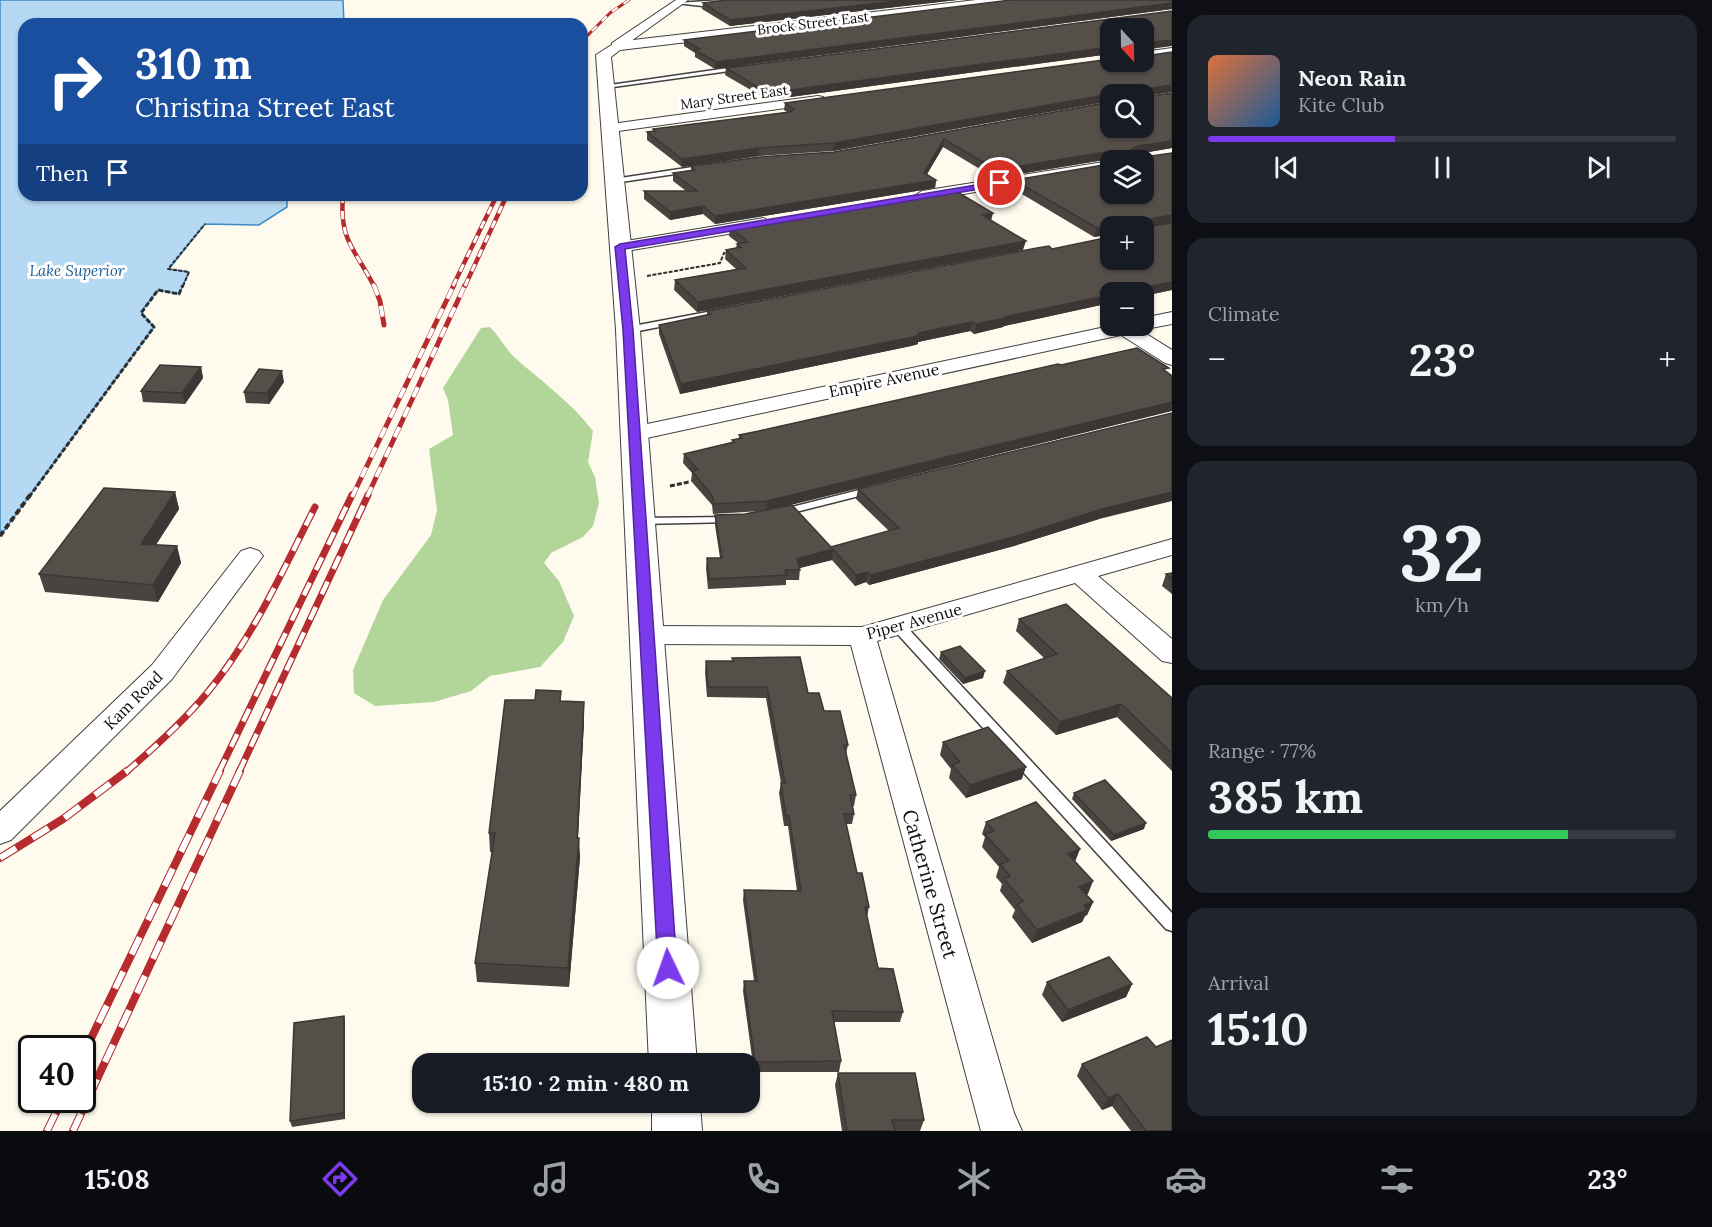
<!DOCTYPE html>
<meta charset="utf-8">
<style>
body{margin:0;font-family:Lora,serif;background:#20242c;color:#f1f3f6;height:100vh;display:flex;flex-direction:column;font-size:22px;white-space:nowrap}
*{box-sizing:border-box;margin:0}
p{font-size:20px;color:#9ea1a6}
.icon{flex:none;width:33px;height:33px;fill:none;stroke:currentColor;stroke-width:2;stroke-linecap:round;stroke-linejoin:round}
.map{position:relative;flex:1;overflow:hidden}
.panel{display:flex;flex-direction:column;gap:15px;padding:15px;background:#0d0f14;width:540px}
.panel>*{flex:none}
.guide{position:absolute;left:18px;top:18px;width:570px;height:183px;border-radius:18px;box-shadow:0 2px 4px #0004;background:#1a4fa0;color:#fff;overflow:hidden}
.needle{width:39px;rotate:158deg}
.fabs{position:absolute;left:1100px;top:18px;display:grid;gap:12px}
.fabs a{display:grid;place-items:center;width:54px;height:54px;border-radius:12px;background:#171b24;box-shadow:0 2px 4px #0004;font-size:30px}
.speed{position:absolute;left:18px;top:1035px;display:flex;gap:12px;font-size:30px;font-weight:700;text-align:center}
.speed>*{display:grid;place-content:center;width:78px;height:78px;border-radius:50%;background:#171b24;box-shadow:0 2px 4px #0004;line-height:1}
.speed .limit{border:3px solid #111;border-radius:9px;background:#fff;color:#111}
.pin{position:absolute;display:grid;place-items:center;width:51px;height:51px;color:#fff;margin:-26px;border:3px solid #fff;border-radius:50%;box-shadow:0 2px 6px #0007}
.me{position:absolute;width:66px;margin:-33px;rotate:357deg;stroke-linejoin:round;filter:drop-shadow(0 0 4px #0008)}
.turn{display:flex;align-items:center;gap:21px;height:126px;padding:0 18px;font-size:27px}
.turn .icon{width:78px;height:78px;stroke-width:2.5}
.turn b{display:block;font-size:42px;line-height:51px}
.then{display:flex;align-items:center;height:57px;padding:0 18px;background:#0003;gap:12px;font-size:22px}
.big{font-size:45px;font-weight:700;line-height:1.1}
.panel .tile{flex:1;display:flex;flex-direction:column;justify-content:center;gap:9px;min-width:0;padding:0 21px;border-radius:18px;background:#20242c}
.panel .dial{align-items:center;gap:0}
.dial b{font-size:78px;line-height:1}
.song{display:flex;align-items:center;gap:18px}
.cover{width:72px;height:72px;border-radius:9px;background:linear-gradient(135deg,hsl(20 70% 55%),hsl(210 70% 35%))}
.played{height:6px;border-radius:3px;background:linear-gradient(90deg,#7c3aed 40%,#363941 40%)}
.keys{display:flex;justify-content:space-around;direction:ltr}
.heat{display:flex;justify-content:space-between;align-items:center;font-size:33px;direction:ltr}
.charge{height:9px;border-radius:4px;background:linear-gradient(90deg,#34c759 77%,#363941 0)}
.trip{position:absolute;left:412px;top:1053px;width:348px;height:60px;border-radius:18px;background:#171b24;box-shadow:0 2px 4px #0004;font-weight:700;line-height:60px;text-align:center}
.dock{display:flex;height:96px;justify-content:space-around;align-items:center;background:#090b0e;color:#9ea1a6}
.dock .icon{width:42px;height:42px}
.dock .current{color:#7c3aed}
.dock b{font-size:27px;color:#f1f3f6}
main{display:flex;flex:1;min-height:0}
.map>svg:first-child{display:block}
.forest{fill:#b2d699}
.water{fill:#b5d9f3;stroke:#408bc6;stroke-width:1.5}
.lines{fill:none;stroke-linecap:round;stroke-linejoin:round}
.service-casing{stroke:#404040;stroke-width:3}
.minor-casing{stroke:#404040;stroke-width:2}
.tertiary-casing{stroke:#404040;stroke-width:2}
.path-far2{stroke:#2f2f2f;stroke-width:2;stroke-dasharray:4 1.5;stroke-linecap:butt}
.path-far1{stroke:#2f2f2f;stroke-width:3;stroke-dasharray:5 2;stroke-linecap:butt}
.path{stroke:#2f2f2f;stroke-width:4;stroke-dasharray:6 3;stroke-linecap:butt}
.service{fill:#fff;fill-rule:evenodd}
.minor{fill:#fff;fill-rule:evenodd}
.tertiary{fill:#fff;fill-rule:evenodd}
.rail-far4-casing{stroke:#b62c2e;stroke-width:3}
.rail-far3-casing{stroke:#b62c2e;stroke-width:4.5}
.rail-far2-casing{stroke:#b62c2e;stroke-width:5}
.rail-far1-casing{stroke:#b62c2e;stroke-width:7}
.rail-casing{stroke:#b62c2e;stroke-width:8}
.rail-far4{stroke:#fff;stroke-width:2;stroke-dasharray:7;stroke-linecap:butt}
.rail-far3{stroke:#fff;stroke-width:3;stroke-dasharray:8;stroke-linecap:butt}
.rail-far2{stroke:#fff;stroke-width:4;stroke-dasharray:11;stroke-linecap:butt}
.rail-far1{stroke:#fff;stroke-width:4.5;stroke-dasharray:14;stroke-linecap:butt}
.rail{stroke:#fff;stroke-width:6;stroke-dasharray:19;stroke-linecap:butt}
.wall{fill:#494440;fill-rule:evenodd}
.shaded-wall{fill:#3c3734}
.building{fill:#554f4a;stroke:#3c3734;stroke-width:1.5}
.route{fill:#7c3aed;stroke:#51269a;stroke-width:1.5}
.labels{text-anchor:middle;stroke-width:6;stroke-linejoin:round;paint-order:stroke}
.far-street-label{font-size:14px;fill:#0d0d0d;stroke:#fff}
.far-water-label{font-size:15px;font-style:italic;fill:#1d5e98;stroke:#fff}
.street-label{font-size:16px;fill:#0d0d0d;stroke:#fff}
.near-street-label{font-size:20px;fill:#0d0d0d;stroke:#fff}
</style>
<main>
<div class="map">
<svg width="1172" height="1131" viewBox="0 0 1172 1131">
<rect width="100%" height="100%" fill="#fefbee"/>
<path class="forest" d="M490 327C499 336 505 348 514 357 541 381 571 402 593 431L588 462 595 477 599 503 593 526 583 537 551 553 544 563 559 581 574 616 563 642 540 667 490 676 471 691 434 702 375 706 354 693 353 670 383 600 431 535 437 510 429 449 453 435 448 400 443 388 481 328Z"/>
<path class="water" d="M0 0H343L344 24H24V195H287V207L259 225 205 224 169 269 189 272 179 294 158 290 141 312 154 327 0 536Z"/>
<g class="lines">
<defs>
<g id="service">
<path d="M723 0H738L702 6 676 3Z"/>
<path d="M742 66 744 69 606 88 603 86Z"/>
<path d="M706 165H709V169L614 183 610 181 614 179Z"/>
<path d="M723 309 727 312 726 314 628 333 623 330 628 327Z"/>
<path d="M871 487 877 490 875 492 780 516 774 513 776 511Z"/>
<path d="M730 517 736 520 734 522 640 524 634 521 640 518Z"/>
<path d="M898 622 903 623 1172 913V931L1166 929 893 629 892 626Z"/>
</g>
<g id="minor">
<path d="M676 0H688L620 49H612V43Z"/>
<path d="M1172 48V56L1143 60V52Z"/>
<path d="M818 96 823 97 825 100 823 103 611 132 604 128 611 124Z"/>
<path d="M1110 161V169L922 201 914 196 922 191Z"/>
<path d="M764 218 772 223 770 227 620 252 614 251 611 247 614 243Z"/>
<path d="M1172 312V324L1140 330 1172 350V365L1165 363 1121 335 633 441 625 439 622 434 625 429 633 427 1110 326H1143V318Z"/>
<path d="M1172 539V555L1098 576 1172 639V663L1162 661 1075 583 877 641 1014 1113 1022 1131H981L851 645 648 644 638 641 634 635 638 629 648 626 862 627Z"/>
<path d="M250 548 259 551 263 556 172 679 11 840 0 844V811L152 665 241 551Z"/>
</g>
<g id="tertiary">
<path d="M976 0H1017L1010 4 620 50 611 57 640 330 697 1064H649L616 330 596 55 616 42Z"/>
<path d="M652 1102H700L702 1131H652Z"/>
</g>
</defs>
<use href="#service" class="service-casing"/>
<use href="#minor" class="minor-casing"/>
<use href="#tertiary" class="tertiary-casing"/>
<g class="path-far2">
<path d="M647 276 720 263 724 253 729 252"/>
<path d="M183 286 189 272 168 269 205 224"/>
</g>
<g class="path-far1">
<path d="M670 486 689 482"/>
<path d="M29 497 154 327 141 313 158 290 179 294 183 285"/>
</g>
<path class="path" d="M0 536 30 495"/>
<use href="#service" class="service"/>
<use href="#minor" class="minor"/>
<use href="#tertiary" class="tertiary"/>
<defs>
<path id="rail-far4" d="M582 41 610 13 629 0"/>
<g id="rail-far3">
<path d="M343 195C339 241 355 249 374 286"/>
<path d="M453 286 497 195"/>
<path d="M465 286 507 195"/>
</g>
<g id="rail-far2">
<path d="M374 285 380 301 384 325"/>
<path d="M352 497 454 285"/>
<path d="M367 497 465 285"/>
</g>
<g id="rail-far1">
<path d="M126 772C155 747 183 722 207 693 253 638 283 570 315 507"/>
<path d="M219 772 352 495"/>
<path d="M239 772 368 495"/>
</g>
<g id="rail">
<path d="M0 858 63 819 127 771"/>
<path d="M82 1057 220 771"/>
<path d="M47 1131 62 1100"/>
<path d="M73 1131 240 771"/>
</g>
</defs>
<use href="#rail-far4" class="rail-far4-casing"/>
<use href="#rail-far3" class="rail-far3-casing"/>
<use href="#rail-far2" class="rail-far2-casing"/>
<use href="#rail-far1" class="rail-far1-casing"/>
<use href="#rail" class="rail-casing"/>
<use href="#rail-far4" class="rail-far4"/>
<use href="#rail-far3" class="rail-far3"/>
<use href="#rail-far2" class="rail-far2"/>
<use href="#rail-far1" class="rail-far1"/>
<use href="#rail" class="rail"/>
</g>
<g class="wall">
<path d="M726 0H957L730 26 702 9 703 3Z"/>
<path d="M1172 0V9L715 69 695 57V53L684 46V40Z"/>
<path d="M1110 28V54L768 100 725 75 726 68Z"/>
<path d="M1172 52V92L1144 96 1143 97 1172 93V148L1133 155H1143L1144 157 1172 153V223L1151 226 1172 223V290L1143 296V292H1110V303L1004 326 1003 327 974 334 970 331 918 342V344L911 346 680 394 659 334V325L707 315V311L1037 248 1049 246 1052 249 1107 238 1108 235 1094 237 1012 188 1014 180 1110 164V194H1143V160H1112L1110 159 995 178 943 147 927 174 936 180 935 188 715 224 703 214 670 220 644 199V191H686L673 181V173L691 170V166L760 157 834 152 1110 102V128H1143V94H1110V101L833 151 759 156 682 167 647 140V132L653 131V129L787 112 784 110 785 103 1110 59V62H1143V54L1145 56ZM1110 226H1143V260H1110Z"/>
<path d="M991 220 1023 250 697 312 674 290 675 280 736 269 725 259 726 250 736 248 737 244 738 243 729 236 730 227Z"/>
<path d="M1061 365 1167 372 1172 376V411L774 509 831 547 889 531 856 499 858 489 1099 519 1014 546 869 585 866 582 855 586 832 560 800 568 799 580H786V585L708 589 706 568 707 558H720L715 525V515L745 514 762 511 713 514 712 505 691 481 692 473 683 463 684 454 732 443V440L739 439V435Z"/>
<path d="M201 367 203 378 185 404 143 402 141 391Z"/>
<path d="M284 382 269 404 246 403 244 392Z"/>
<path d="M175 492 179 509 156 545 177 546 181 563 158 602 45 592 39 574Z"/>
<path d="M1172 573V594L1162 586 1166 574Z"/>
<path d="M1019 619 1172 698V771L1117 717 1056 735 1003 683 1007 671 1044 658 1016 631Z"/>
<path d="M941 652 983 678 963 684 939 659Z"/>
<path d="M732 658 808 693 824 711 848 745 846 754 856 795 854 806H853L854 814 852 824H846L857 873 869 907 867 917 878 968 903 1012 900 1022H834L841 1061 839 1072H754L743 991 744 981H754L743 900 744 890 797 891 788 826H784L779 793 781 783 766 698 707 697 705 672 706 661H732Z"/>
<path d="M561 691V701L584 721 578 838 580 857 569 987 477 982 475 963 492 852H490L489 833 535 700Z"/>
<path d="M943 742 1022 779 966 798 949 778 951 769 940 755Z"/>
<path d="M1074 793 1144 829 1111 841 1072 799Z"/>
<path d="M986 822 1075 861 1088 894 1086 895 1093 902 1087 915 1085 916 1082 922 1032 943 1012 917 1015 910 1000 891 1002 884 996 877 999 867 982 847 985 837 982 834Z"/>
<path d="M1047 982 1132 984 1126 997 1062 1022 1042 995Z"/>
<path d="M344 1016 345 1022V1119L292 1127 290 1121Z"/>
<path d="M1082 1064 1172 1131H1131L1112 1106 1102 1110 1077 1076Z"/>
<path d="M838 1073 924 1120 920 1131H842L835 1085Z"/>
</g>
<g class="shaded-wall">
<path d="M906 0H957L730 26V20Z"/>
<path d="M1172 3V9L715 69 716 62Z"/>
<path d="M1172 40V46L1143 50 1144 43Z"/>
<path d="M1110 47V54L768 100V93Z"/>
<path d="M1172 85V92L1143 96 1145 89Z"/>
<path d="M1110 94V101L833 151 834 143 1111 94Z"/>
<path d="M944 139 943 147 923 181 924 173Z"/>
<path d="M1172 141V148L1135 154 1126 160 1128 152 1137 146Z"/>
<path d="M759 148V156L682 167V159Z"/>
<path d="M1112 151 1110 159 995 178 997 170Z"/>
<path d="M936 180 935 188 715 224V216Z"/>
<path d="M703 206V214L670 220V212Z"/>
<path d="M993 213 991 221 982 215Z"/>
<path d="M1172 215V223L1143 228 1145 220Z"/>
<path d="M1110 226V234L1094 237 1097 228 1114 226Z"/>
<path d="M1026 241 1023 250 697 312 698 302Z"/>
<path d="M1172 282V290L1143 296V292H1120Z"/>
<path d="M1110 295V303L1004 326 1003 327 974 334 976 324 1004 317Z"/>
<path d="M972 322 970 331 918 342V344L911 346 680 394 681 384Z"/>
<path d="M201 367 203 378 185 404 182 393Z"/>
<path d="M282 371 284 382 269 404 267 393Z"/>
<path d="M1172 402 1171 411 766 511 767 501Z"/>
<path d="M175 492 179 509 145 561 141 544Z"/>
<path d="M1172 492V501L1099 519 1014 546 869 585 871 575 1102 509Z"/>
<path d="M177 546 181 563 158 602 153 585Z"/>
<path d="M833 549 832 560 795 569 797 559Z"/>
<path d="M868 572 866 582 855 586 856 575Z"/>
<path d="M985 671 983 678 963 684 965 678Z"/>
<path d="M584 702V721L577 857V838Z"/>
<path d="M1121 704 1117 717 1056 735 1060 722Z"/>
<path d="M1026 767 1022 779 966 798 970 785Z"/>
<path d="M1146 823 1144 829 1111 841 1114 835Z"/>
<path d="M579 838 580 857 569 987 568 968Z"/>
<path d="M1080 849 1075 862 1068 854Z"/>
<path d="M1093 881 1088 894 1074 900 1079 887Z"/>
<path d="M1093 902 1087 915 1085 916 1082 922 1032 943 1037 930 1084 905Z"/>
<path d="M1132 984 1126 997 1062 1022 1068 1010Z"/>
<path d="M344 1016 345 1022V1119L344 1113Z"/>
<path d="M1118 1094 1112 1106 1102 1110 1108 1098Z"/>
</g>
<g class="building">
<path d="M726 0H906L730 20 703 3Z"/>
<path d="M1011 0H1172V3L716 62 695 50 700 49 684 40Z"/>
<path d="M1172 11V40L1144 43 1143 51V28H1110V47L768 93 726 68Z"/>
<path d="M1172 52V85L1145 89 1143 97 1172 93V141L1137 146 1128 152 1130 155H1143L1144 157 1172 153V215L1145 220 1144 227 1172 223V282L1120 292H1110V295L1004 317 1005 318 976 324 972 322 918 333 919 335 913 337 681 384 659 325 711 314 707 311 1037 248 1049 246 1052 249 1110 237V260H1143V226H1114L1097 228 1014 180 1110 164V194H1143V160H1113L1114 153 1112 151 997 170 944 139 924 173 936 180 715 216 703 206 670 212 644 191H697L673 173 695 170 691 166 760 157 834 152 1110 102V128H1143V94H1111L834 143 759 148 682 159 647 132 655 131 653 129 790 112 794 109 785 103 1110 59V62H1143V54L1145 56Z"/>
<path d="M954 190 993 213 982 215 1026 241 698 302 675 280 746 268 726 250 741 247 737 244 748 242 730 227Z"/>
<path d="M1137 348 1169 368 1163 369 1172 376V402L767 501 714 504 712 495 692 471 698 470 684 454 734 442 732 440 742 438 739 435 759 431 1058 364 1061 365Z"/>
<path d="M160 365 201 367 182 393 141 391Z"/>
<path d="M259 369 282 371 267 393 244 392Z"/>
<path d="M1172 413V492L1102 509 1017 536 871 575 868 572 856 575 833 549 797 559 800 570H785L787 575 709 579 707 558H722L715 515 745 514 792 505 831 547 899 528 858 489Z"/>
<path d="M104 488 175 492 141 544 177 546 153 585 39 574Z"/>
<path d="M1172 573V579L1166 574Z"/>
<path d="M1066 604 1172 698V753L1121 704 1060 722 1007 671 1057 654 1019 619Z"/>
<path d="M960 646 985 671 965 678 941 652Z"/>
<path d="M800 657 808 693H819L824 711H840L848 745H844L856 795H850L854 814H844L857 873H862L869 907H865L878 968 893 969 903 1012 832 1011 841 1061 755 1062 744 981H757L744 890 801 891 789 816H786L781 783H785L767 687H708L706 661H733L732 658Z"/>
<path d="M536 690 561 691 560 701 584 702 577 838H579L568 968 475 963 495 833H489L505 700H535Z"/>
<path d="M988 727 1026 767 970 785 952 765 960 762 943 742Z"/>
<path d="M1105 780 1146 823 1114 835 1074 793Z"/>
<path d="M1036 802 1080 849 1068 854 1093 881 1079 887 1093 902 1084 905 1087 910 1037 930 1017 905 1023 901 1004 879 1010 876 1000 864 1009 861 985 834 994 831 986 822Z"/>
<path d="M1109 957 1132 984 1068 1010 1047 982Z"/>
<path d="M344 1016V1113L290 1121 294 1023Z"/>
<path d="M1147 1037 1156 1047 1172 1040V1131H1146L1118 1094 1108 1098 1082 1064Z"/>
<path d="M838 1073H915L924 1120H892L895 1131H847Z"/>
</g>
<path class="route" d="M1000 181H1003V185L625 249 633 330 677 968 674 974 668 977 661 974 658 968 623 330 615 247 620 244Z"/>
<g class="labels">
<g class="far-street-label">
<text transform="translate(813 23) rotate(-7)" y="5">Brock Street East</text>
<text transform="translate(734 97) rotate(-8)" y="5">Mary Street East</text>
</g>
<g class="far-water-label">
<text x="77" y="276">Lake Superior</text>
</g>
<g class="street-label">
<text transform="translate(884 380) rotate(-12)" y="6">Empire Avenue</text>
<text transform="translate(914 621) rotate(-15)" y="6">Piper Avenue</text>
<text transform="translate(133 700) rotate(-45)" y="6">Kam Road</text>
</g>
<g class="near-street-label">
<text transform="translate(930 884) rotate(74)" y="7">Catherine Street</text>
</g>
</g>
</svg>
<div class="fabs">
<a><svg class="needle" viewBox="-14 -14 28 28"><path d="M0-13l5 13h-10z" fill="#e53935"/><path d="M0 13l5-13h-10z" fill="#9ea1a6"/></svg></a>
<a><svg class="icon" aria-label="search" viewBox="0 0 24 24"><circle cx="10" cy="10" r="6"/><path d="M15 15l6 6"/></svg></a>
<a><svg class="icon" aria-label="layers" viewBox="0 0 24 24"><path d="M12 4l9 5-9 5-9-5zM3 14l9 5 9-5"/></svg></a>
<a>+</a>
<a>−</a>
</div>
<div class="speed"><div class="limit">40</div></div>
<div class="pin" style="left:1000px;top:183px;background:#d93025"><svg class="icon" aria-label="arrive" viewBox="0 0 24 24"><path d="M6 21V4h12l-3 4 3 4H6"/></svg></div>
<svg class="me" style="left:668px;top:968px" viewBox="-20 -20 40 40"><circle r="19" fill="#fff"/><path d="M0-13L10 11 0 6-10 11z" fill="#7c3aed"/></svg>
<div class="trip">15:10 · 2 min · 480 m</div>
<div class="guide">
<div class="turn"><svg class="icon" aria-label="right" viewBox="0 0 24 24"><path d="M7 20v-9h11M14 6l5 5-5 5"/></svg><div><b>310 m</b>Christina Street East</div></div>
<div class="then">Then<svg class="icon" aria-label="arrive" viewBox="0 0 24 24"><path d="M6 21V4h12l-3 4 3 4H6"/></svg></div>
</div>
</div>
<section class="panel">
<div class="tile">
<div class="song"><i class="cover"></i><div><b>Neon Rain</b><p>Kite Club</p></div></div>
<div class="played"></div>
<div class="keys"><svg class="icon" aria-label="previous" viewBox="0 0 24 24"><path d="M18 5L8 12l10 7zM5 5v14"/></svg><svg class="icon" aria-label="pause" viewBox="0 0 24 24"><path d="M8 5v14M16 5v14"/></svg><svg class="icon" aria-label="next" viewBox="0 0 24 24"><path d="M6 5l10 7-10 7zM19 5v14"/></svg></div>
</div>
<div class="tile"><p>Climate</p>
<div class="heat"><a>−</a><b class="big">23°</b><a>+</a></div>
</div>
<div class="tile dial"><b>32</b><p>km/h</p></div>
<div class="tile"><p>Range · 77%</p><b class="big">385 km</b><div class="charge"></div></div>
<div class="tile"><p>Arrival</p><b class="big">15:10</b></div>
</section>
</main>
<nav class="dock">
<b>15:08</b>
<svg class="icon current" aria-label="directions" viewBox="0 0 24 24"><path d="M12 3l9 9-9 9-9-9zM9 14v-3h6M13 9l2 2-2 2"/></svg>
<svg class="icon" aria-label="music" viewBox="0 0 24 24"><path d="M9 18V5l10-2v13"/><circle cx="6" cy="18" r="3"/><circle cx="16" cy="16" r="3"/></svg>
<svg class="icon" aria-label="phone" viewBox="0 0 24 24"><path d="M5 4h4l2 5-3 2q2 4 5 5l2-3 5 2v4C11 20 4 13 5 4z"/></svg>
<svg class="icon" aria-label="climate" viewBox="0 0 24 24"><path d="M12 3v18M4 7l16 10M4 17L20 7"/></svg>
<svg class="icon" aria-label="car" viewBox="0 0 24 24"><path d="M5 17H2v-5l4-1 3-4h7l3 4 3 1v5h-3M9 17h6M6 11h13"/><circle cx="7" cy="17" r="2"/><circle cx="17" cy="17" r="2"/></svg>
<svg class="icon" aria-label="filters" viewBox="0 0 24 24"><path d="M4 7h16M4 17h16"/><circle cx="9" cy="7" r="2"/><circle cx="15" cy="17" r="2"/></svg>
<b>23°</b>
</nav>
